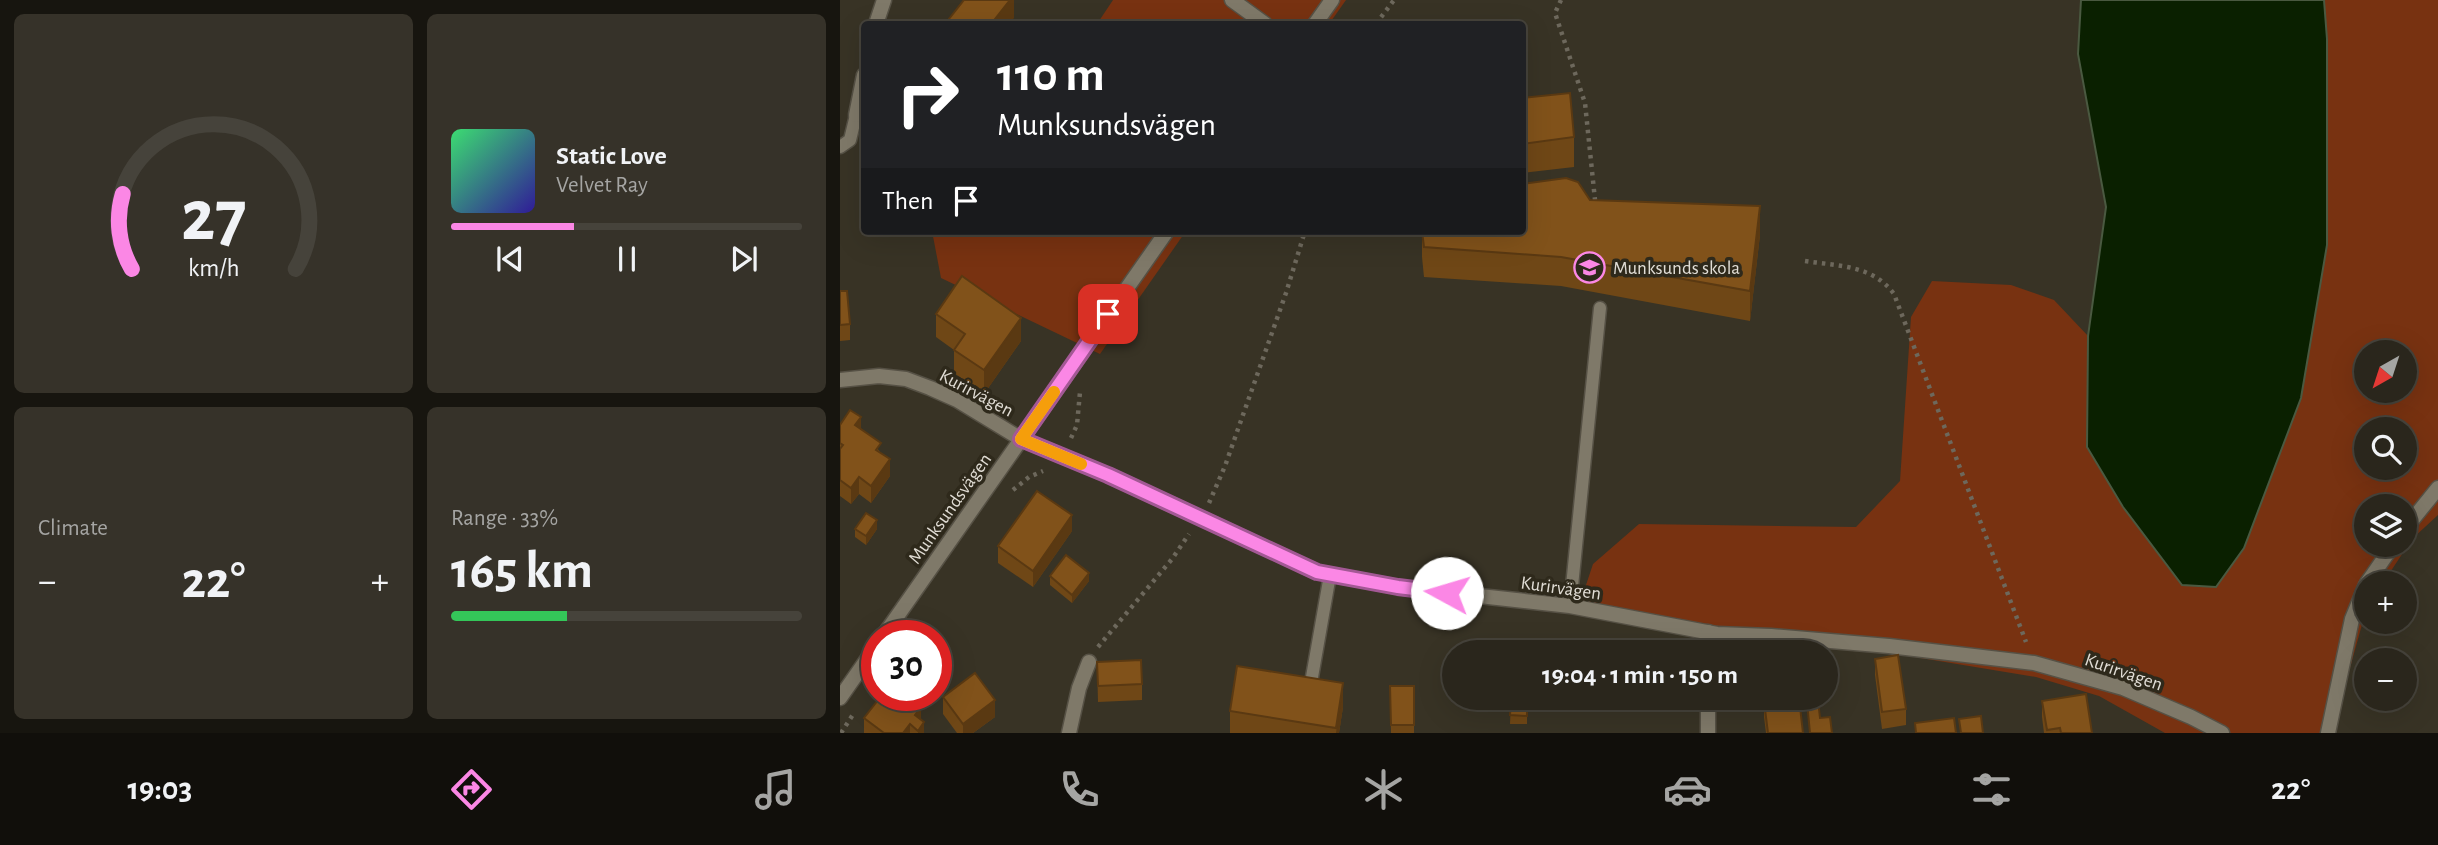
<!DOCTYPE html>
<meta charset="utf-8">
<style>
body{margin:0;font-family:"Alegreya Sans",sans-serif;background:#363229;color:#f1f3f6;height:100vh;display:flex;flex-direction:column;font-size:26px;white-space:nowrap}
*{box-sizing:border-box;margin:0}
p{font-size:23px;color:#a5a5a3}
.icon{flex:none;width:38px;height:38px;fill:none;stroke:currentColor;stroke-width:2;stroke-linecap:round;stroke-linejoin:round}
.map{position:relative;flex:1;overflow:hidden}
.panel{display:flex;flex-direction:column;gap:14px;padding:14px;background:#17150f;width:840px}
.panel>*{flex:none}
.guide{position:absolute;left:21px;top:21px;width:665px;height:214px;border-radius:7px;box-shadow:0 7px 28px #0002,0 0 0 2px #46433b;background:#202124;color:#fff;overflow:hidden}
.needle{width:46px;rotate:219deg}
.controls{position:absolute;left:1514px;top:340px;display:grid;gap:14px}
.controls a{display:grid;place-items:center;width:63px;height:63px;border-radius:50%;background:#2a261c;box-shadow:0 7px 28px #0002,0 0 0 2px #46433b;font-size:35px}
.speed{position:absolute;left:21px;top:620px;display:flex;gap:14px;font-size:35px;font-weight:700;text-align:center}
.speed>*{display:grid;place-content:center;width:91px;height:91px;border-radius:50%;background:#2a261c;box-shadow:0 7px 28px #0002,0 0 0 2px #46433b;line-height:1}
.speed .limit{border:10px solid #d22;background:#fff;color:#111}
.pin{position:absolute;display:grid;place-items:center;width:60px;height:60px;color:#fff;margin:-30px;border-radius:14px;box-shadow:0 4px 10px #0006}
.me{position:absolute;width:77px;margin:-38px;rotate:276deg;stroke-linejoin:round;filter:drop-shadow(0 0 5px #0008)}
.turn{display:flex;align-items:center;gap:24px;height:147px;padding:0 21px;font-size:32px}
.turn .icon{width:91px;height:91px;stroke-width:2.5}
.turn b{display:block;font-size:49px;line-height:60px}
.then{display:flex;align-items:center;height:66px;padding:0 21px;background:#0003;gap:14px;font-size:26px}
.big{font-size:52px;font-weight:600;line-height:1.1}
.panel .card{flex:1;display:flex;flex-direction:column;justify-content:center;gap:10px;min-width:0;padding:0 24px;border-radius:10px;background:#363229}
.panel .dial{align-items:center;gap:0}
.dial svg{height:182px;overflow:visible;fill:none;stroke:#46433b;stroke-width:7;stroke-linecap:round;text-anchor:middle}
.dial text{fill:#f1f3f6;stroke:none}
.song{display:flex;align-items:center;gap:21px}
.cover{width:84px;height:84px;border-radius:10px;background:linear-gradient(135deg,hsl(140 70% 55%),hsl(250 70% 35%))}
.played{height:7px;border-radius:4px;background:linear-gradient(90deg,#fb87e5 35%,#46433b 35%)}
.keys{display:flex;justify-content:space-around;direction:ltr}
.heat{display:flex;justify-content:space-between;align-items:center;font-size:38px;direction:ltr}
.charge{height:10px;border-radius:5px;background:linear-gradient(90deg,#34c759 33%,#46433b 0)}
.panel .tiles{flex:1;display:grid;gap:14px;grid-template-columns:repeat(2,1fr)}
.trip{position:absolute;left:602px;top:640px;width:396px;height:70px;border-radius:35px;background:#2a261c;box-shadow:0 7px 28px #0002,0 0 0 2px #46433b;font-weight:600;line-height:70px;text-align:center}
.dock{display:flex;height:112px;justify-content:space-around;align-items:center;background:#110f0b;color:#a5a5a3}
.dock .icon{width:49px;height:49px}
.dock .active{color:#fb87e5}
.dock b{font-size:32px;color:#f1f3f6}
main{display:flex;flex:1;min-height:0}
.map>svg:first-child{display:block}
.green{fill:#783211;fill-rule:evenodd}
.water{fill:#0a2000;stroke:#4a5940;stroke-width:2}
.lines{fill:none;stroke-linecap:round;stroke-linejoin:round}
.service-casing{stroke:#565145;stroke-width:15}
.minor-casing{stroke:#565145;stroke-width:17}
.tertiary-casing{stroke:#565145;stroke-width:17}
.path{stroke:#6d685c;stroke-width:4.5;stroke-dasharray:3.5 5;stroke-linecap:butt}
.service{stroke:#7f7969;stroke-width:12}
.minor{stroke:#7f7969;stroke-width:14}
.tertiary{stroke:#7f7969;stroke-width:14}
.wall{fill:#6f4716}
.shaded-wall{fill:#5a3912}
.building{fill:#81521a;stroke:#5a3912;stroke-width:2}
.route-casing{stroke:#a35895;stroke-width:18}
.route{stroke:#fb87e5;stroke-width:12}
.slow{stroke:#f59e0b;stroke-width:12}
.labels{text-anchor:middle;stroke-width:7;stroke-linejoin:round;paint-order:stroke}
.poi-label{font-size:19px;fill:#e1ddd5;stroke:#2e291b;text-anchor:start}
.street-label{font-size:19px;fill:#e1ddd5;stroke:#2e291b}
</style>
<main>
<section class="panel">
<div class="tiles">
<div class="card dial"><svg viewBox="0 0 100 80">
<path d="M14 69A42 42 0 1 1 86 69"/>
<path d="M14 69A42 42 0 0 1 10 36" stroke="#fb87e5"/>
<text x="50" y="56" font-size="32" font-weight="700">27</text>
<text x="50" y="72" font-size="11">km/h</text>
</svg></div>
<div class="card">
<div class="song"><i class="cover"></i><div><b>Static Love</b><p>Velvet Ray</p></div></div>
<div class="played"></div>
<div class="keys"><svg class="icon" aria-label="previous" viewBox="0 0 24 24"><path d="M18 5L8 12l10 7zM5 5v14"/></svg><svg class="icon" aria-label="pause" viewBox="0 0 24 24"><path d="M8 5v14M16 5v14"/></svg><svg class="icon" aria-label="next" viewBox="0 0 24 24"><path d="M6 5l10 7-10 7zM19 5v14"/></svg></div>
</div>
<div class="card"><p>Climate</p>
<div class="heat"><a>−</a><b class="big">22°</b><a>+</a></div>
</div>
<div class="card"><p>Range · 33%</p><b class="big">165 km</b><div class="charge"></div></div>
</div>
</section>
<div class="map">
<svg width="1598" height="733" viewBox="0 0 1598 733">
<rect width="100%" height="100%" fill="#383325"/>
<g class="green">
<path d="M273 0H506L489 24H257Z"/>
<path d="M1484 0H1598V515L1572 539 1543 583H1526V610L1492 733H1325L1259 696 1196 677 960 638 738 609 753 564 799 524 1016 527 1060 481 1071 317 1092 281 1171 285 1214 300 1248 336 1247 447 1283 507 1342 585 1404 548 1426 489 1487 39ZM1526 352H1564V390H1526ZM1526 429H1564V467H1526ZM1526 506H1564V544H1526Z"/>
<path d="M92 231H346L260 354 101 278Z"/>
</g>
<path class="water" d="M1241 0H1484L1487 39V245L1461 398 1404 548 1376 587 1342 585 1283 507 1247 447 1248 336 1266 207 1238 54Z"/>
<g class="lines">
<defs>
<g id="service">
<path d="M0 147 10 140 16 115"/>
<path d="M730 606 760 308"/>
<path d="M472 677 490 575"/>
</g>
<g id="minor">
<path d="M392 0 425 24"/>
<path d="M36 24 44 0"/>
<path d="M16 115 24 75"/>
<path d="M0 380 39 376 66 379 90 388 117 400 181 439 268 475 477 572 558 587 730 606 877 634 931 636 1049 646 1194 663 1283 688 1351 717 1382 733"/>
<path d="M1564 530 1598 488"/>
<path d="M1527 583 1554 544"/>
<path d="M868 653V632"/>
<path d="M229 733 239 688 249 662"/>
<path d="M868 733V698"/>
<path d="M1488 733 1512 619 1526 585"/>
</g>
<g id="tertiary">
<path d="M475 24 492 0"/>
<path d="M44 635 327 231"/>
<path d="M0 698 37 645"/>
</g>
</defs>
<use href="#service" class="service-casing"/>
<use href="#minor" class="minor-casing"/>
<use href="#tertiary" class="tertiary-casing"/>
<g class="path">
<path d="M721 0 715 13 745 103 755 200"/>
<path d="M536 24 554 0"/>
<path d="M965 261C998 266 1033 265 1054 294L1186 642"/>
<path d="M231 438 237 425 240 392"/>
<path d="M173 490 189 477 203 471"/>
<path d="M369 503 385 466 446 293 465 231"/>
<path d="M258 647 332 559 349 534"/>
<path d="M1 733 14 713"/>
</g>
<use href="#service" class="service"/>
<use href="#minor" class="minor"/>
<use href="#tertiary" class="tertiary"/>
</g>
<g class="wall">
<path d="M682 98 734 137V167L682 173Z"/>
<path d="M750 200 920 235 910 321 721 286 584 277 582 257V231Z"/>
<path d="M0 291 10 324V340L0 341Z"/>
<path d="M96 314 181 341 144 394 114 373V350L96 337Z"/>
<path d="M0 425 21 429 41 453 50 476 31 503 19 494 11 504 0 496Z"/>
<path d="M15 529H37L26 545 15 537Z"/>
<path d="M232 531 193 587 158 563V546Z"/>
<path d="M210 576 249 581 232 603 210 585Z"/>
<path d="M1035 659 1066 709V725L1042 729 1035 675Z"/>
<path d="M257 662 302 684V700L258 702Z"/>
<path d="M550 686H574V733H551Z"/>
<path d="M103 697 155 717 133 733H117L103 714Z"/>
<path d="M818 698H838V711L819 712Z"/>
<path d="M924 701 963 733H926L924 717Z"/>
<path d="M1202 701 1252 733H1204L1202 717Z"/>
<path d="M671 702H687V724H670Z"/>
<path d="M503 707 499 733H390V711Z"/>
<path d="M24 718 81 720 84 733H24Z"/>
</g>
<g class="shaded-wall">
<path d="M170 0H174V18L169 24H151Z"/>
<path d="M920 206V235L910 321V291Z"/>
<path d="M181 318V341L144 394V370Z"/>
<path d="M21 417V434L15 425Z"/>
<path d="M50 459V476L31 503V486Z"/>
<path d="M19 477V494L11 504V488Z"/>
<path d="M232 515V531L193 587V571Z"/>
<path d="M37 520V529L26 545V536Z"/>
<path d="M249 573V581L232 603V595Z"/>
<path d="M503 683V707L499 733H496Z"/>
<path d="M155 700V717L133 733H123V724Z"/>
<path d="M81 707V723L75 715Z"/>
<path d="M84 722V733H78V731Z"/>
<path d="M70 724V733H63Z"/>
</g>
<g class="building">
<path d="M124 0H170L151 24H105Z"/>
<path d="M730 93 734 137 682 144V98Z"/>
<path d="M726 178 738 182 750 200 920 206 910 291 721 257 584 247 582 231H682V184Z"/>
<path d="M122 276 181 318 144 370 114 350 125 334 96 314Z"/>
<path d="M0 291H7L10 324 0 325Z"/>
<path d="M10 410 21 417 15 425 41 443 36 450 50 459 31 486 19 477 11 488 0 480V449L3 445 0 443V425Z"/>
<path d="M197 491 232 515 193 571 158 546Z"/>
<path d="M26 513 37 520 26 536 15 529Z"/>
<path d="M226 555 249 573 232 595 210 576Z"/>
<path d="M1058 655 1066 709 1042 712 1035 659Z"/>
<path d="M301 660 302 684 258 686 257 662Z"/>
<path d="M397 666 503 683 496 728 390 711Z"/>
<path d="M135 673 155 700 123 724 103 697Z"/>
<path d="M550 686H574V725H551Z"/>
<path d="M1246 694 1252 733H1221L1220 728 1207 730 1202 701Z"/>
<path d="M42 695H66L81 707 75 715 84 722 78 731 70 724 63 733H44L24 718Z"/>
<path d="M818 698H838V702L819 703Z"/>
<path d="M943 698H959L963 733H928L924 701Z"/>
<path d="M978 700 980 718 990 717 992 733H970L967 702Z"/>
<path d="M671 702H687V716L670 715Z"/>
<path d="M1141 716 1143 733H1121L1119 719Z"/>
<path d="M1114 718 1116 733H1076L1075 723Z"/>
</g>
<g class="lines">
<defs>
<path id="route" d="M268 314 181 439 268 475 477 572 558 587 607 593"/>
</defs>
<use href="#route" class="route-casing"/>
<use href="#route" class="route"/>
<path class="slow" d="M214 392 181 439 241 464"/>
</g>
<defs>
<symbol id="school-ring" viewBox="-11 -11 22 22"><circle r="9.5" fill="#2e291b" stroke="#fb87e5" stroke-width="1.5"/><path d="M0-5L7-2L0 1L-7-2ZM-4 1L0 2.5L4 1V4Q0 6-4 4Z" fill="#fb87e5"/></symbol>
</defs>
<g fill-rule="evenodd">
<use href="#school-ring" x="732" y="250" width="35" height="35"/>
</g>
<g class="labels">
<g class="poi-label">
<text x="773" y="274">Munksunds skola</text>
</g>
<g class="street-label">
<text transform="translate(137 392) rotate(28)" y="7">Kurirvägen</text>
<text transform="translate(109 508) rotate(-55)" y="7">Munksundsvägen</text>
<text transform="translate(721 587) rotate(8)" y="7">Kurirvägen</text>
<text transform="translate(1284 671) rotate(19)" y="7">Kurirvägen</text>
</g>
</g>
</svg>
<div class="controls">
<a><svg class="needle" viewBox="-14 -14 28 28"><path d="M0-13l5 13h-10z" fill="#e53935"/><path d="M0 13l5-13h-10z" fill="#a5a5a3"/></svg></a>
<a><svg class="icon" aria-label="search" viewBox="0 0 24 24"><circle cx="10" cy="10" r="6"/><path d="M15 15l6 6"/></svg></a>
<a><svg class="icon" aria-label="layers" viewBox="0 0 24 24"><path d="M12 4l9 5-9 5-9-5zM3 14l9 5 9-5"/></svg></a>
<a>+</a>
<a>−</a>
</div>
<div class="speed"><div class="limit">30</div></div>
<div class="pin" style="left:268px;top:314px;background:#d93025"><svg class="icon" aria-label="arrive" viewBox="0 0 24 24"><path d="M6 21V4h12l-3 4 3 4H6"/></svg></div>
<svg class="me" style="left:607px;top:593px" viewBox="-20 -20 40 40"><circle r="19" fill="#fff"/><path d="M0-13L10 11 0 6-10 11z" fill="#fb87e5"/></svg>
<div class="trip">19:04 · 1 min · 150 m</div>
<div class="guide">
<div class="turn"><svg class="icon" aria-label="right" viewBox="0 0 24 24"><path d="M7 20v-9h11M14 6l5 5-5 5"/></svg><div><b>110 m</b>Munksundsvägen</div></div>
<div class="then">Then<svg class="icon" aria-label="arrive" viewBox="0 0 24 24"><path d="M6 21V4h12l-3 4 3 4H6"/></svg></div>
</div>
</div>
</main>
<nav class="dock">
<b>19:03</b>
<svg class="icon active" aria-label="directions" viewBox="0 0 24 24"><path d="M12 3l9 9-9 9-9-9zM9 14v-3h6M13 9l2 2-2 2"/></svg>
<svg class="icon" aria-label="music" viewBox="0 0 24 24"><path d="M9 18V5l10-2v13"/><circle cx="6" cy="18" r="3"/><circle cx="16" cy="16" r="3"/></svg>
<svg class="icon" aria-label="phone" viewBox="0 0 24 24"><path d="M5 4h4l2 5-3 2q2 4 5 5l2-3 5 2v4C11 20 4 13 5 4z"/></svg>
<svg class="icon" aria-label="climate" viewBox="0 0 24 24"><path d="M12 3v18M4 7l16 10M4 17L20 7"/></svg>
<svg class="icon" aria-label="car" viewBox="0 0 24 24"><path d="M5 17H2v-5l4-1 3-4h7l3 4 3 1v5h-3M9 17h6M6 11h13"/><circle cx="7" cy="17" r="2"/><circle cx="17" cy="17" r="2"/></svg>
<svg class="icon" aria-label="filters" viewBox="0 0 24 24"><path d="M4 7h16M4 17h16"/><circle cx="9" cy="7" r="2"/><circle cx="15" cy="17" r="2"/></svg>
<b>22°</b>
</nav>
